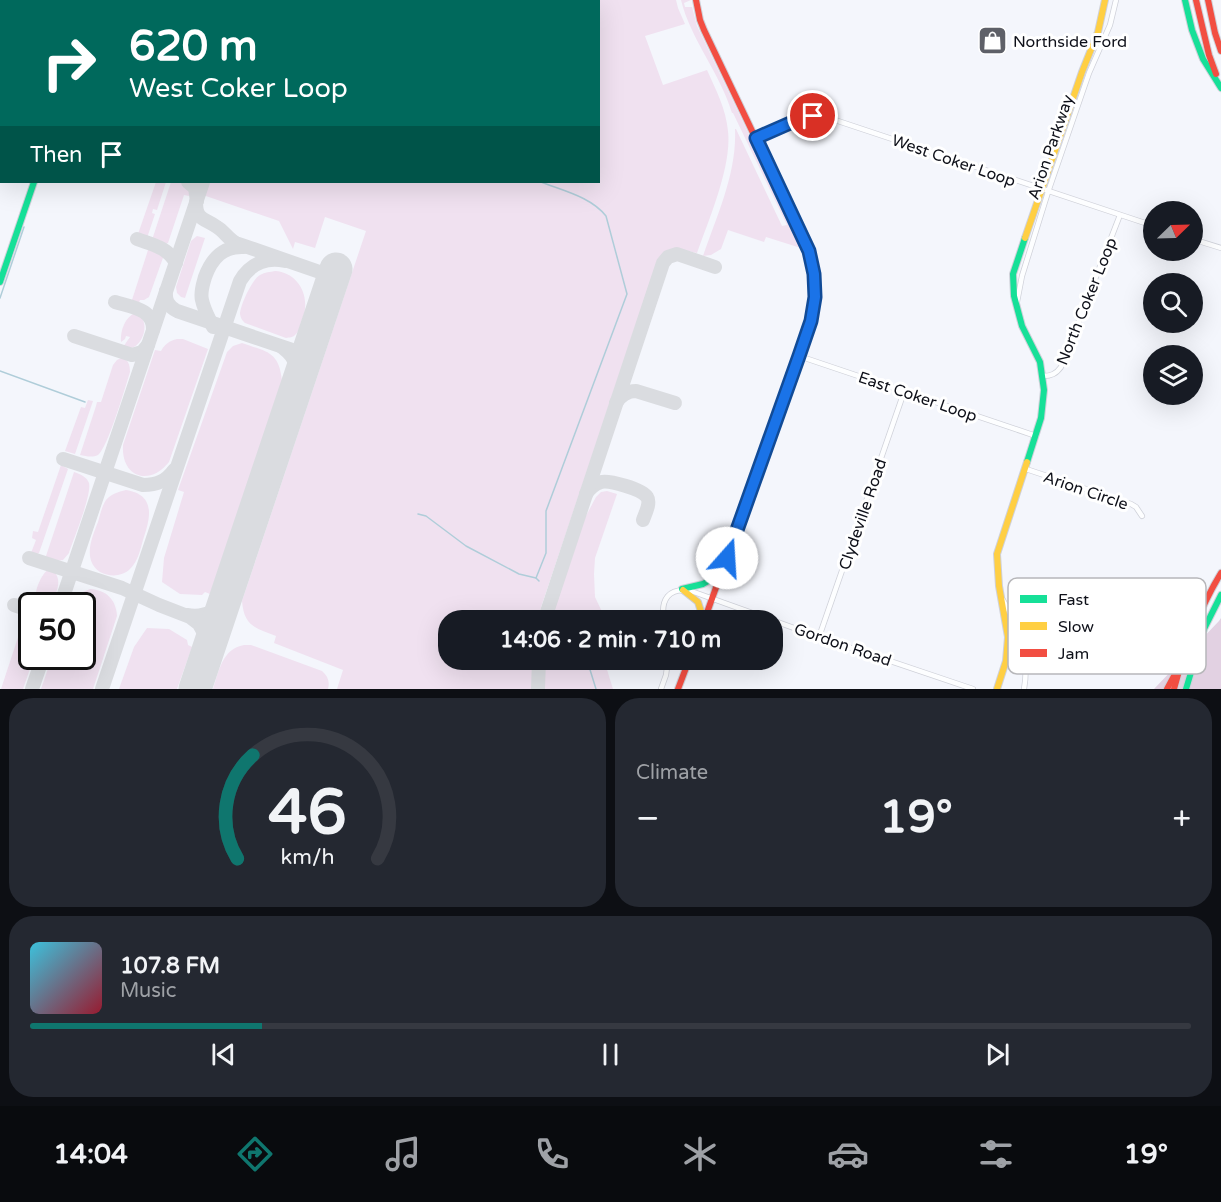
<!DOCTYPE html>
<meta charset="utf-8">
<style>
body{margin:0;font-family:"Varela Round",sans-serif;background:#242831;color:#f1f3f6;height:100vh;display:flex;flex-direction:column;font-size:22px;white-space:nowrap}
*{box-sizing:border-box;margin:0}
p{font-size:20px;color:#9ea1a6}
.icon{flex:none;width:33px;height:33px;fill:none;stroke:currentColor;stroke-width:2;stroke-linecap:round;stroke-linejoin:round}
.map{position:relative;height:689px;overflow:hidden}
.drawer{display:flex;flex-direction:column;gap:9px;padding:9px;background:#0d0f14;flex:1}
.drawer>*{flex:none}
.guide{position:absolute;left:0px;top:0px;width:600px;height:183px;box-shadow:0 6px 24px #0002;background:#00695c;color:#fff;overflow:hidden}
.needle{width:39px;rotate:67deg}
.controls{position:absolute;left:1143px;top:201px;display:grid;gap:12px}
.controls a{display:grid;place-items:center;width:60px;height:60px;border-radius:50%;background:#171b24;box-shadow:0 6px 24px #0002;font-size:30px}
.speed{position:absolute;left:18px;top:592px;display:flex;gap:12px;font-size:30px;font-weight:700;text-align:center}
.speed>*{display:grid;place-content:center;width:78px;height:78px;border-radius:50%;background:#171b24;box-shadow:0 6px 24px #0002;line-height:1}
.speed .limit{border:3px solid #111;border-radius:9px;background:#fff;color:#111}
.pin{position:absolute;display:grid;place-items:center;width:51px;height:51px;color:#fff;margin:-26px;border:3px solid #fff;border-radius:50%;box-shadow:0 2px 6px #0007}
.me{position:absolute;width:66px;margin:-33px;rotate:19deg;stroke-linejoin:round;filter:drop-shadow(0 0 4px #0008)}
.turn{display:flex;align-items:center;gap:21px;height:126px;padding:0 30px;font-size:27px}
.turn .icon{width:78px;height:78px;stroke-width:2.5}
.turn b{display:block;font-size:42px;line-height:51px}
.then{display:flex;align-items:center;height:57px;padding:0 30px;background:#0003;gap:12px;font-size:22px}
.big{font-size:45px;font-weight:800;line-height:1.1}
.drawer .widget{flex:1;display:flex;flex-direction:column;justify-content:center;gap:9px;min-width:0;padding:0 21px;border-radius:24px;background:#242831}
.drawer .dial{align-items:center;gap:0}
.dial svg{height:156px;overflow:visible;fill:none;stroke:#363941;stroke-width:7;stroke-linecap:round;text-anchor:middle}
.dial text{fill:#f1f3f6;stroke:none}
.song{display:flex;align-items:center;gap:18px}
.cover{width:72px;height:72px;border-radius:9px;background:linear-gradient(135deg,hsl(190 70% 55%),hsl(350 70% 35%))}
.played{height:6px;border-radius:3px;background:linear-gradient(90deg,#0f766e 20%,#363941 20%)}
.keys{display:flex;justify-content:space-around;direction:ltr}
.heat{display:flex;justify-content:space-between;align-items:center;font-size:33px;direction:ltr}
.drawer .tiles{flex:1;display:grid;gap:9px;grid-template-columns:1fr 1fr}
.widget:last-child{grid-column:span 2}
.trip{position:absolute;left:438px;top:610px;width:345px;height:60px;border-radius:24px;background:#171b24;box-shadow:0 6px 24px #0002;font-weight:800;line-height:60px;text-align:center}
.tab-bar{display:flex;height:96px;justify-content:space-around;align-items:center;background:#090b0e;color:#9ea1a6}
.tab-bar .icon{width:42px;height:42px}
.tab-bar .selected{color:#0f766e}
.tab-bar b{font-size:27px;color:#f1f3f6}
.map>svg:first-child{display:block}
.green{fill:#f0e1f0}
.forest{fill:#e2d1e2}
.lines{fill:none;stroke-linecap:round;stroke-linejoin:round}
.stream{stroke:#afcdd9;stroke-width:1.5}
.taxiway{stroke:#dadce0;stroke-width:14}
.runway{stroke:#dadce0;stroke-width:33}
.street-casing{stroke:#cfd1d9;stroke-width:6}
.fast-casing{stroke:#cfd1d9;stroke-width:8}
.slow-casing{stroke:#cfd1d9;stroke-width:8}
.jam-casing{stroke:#cfd1d9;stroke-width:8}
.street{stroke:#fdfeff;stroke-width:4.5}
.fast{stroke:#16e098;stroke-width:6}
.slow{stroke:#ffcf43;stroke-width:6}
.jam{stroke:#f24e42;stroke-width:6}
.route-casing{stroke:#114b97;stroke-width:15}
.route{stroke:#1a73e8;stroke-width:10}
.labels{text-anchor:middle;stroke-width:6;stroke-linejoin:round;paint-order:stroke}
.poi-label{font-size:16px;fill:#0e1019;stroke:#fff;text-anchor:start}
.street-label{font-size:16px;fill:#0e1019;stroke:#fff}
.key{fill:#fff;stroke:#b7b7ba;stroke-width:1.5}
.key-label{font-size:16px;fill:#0e1019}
</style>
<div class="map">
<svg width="1221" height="689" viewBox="0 0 1221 689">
<rect width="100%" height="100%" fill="#f4f6fc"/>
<g class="green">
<path d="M232 0H676L678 8 685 24 645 36 663 85 707 70C716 90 726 109 728 131 732 166 709 219 697 253 680 249 672 245 659 259L541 607 538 621H448V660H533V689H337L343 670 274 643 276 636C255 628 244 626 242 601L366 231 325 217 315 248 295 242 293 249 279 221 203 195 208 182H598V2L232 1Z"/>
<path d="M681 0H691L684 3 685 7H692L697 26 804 249 766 237 764 242 728 230 721 249 711 255 703 256C717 215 737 173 735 129H736L782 226 787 225 733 113H732C721 75 690 38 681 0Z"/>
<path d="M156 182H166L157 210 153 209 152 213 155 214 147 238 139 236 138 234Z"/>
<path d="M171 182C181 181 191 185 189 196L184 195 168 243 163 244 152 240Z"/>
<path d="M197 236 205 238 185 298 181 297 177 293 176 287 191 241Z"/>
<path d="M149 247 161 252 164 255 149 297 144 300H140L138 305 131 303Z"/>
<path d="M275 271C294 272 307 289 305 308 305 312 303 317 301 322 300 326 299 332 295 335 292 338 290 337 286 338L245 323C242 320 241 319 240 314 240 306 252 279 260 275 265 272 270 272 275 271Z"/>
<path d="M135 313C155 320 140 356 123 347L130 337 126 336 125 339 121 342C120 331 125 317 135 313Z"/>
<path d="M177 339H183L208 349 169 462C149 487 121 477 123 445L155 350 161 351C165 344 169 341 177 339Z"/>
<path d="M242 343C267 352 279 351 282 381L210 594 205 592 202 595 180 594 162 582 164 558 184 492 178 490 227 352 233 346Z"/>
<path d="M121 358C129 359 130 366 130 372 125 388 108 447 98 455 92 458 86 456 80 455L96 406 97 402H101L113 365 117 360Z"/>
<path d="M88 400 93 401 75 454 65 451 81 407 85 408Z"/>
<path d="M61 465 68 469 39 553 36 555 31 553 36 540 32 538 33 531 38 532Z"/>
<path d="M74 472C80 474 87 477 89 483 92 495 73 540 69 553L63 560 55 561 47 559 46 556Z"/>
<path d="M126 490C157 495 150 519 143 540 139 555 135 572 118 575 112 576 106 575 100 572 82 560 92 537 98 522 100 515 102 506 106 500 111 494 118 492 126 490Z"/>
<path d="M607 491 617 494 595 558 594 574 595 597 604 616 600 621H549L579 529 596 497 601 492Z"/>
<path d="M49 569C65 575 57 595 49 606H36C32 597 40 574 49 569Z"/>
<path d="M90 589C107 590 116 600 117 616L93 689H41L52 657H82V606H69C74 596 80 593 90 589Z"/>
<path d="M28 614 31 615 32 657H34L23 689H1L24 619Z"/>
<path d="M147 628 169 629 187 640 188 645 192 647 177 689H119L134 647Z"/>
<path d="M244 645H251L322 671C328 676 330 682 328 689H213C219 671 222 649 244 645Z"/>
<path d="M544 660H604L613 689H544Z"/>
</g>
<path class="forest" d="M1221 618V689H1154L1219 621Z"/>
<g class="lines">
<g class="stream">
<path d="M0 298 24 227"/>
<path d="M0 371 85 402"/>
<path d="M418 514 426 516 466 546 519 574 536 578 539 581"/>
<path d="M536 578 546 553V511L627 294 606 216C591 197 564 191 541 182"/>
<path d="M566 611 572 621"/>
<path d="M587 660 596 689"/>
</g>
<g class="taxiway">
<path d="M188 182 195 188 197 201"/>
<path d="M196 202C196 221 205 218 217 227 224 231 228 239 236 243L334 277"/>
<path d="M137 239C153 245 167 247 176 263"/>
<path d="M166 291C165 300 168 306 177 311L307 355"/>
<path d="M115 302C131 307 154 309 153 330"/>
<path d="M213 327C209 318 204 310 202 300 200 292 203 284 205 277 212 258 223 246 244 247"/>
<path d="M74 336 132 355 142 352 148 345"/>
<path d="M283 348C299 360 298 371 296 390"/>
<path d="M616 403C621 395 627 391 636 391L675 403"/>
<path d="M63 459 143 485C157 485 166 481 174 470"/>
<path d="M586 494C590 488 594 484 601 482 609 480 642 489 647 497 651 503 645 514 643 520"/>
<path d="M29 558 122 588 159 605 190 617 199 624 204 633 207 646 206 657"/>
<path d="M14 605 32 611"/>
<path d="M60 606 203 182"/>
<path d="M187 615C206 618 218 611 227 594"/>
<path d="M544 621 663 263 668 257 677 254 715 267"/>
<path d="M32 689 43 657"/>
<path d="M102 689 240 281C250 264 266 257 285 261"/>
<path d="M538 689 539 660"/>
</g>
<path class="runway" d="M195 689 336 269"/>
<defs>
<g id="street">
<path d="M0 17H2"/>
<path d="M0 104 2 105"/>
<path d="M756 138 805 117 813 116 826 117 1154 226"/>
<path d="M1192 239 1221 248"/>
<path d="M1017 302 1022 276 1048 192 1089 73 1110 25 1116 0"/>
<path d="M799 356 1036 436"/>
<path d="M1043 376C1051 376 1056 374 1061 367L1120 215"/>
<path d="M1026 469 1131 504 1136 507 1142 516"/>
<path d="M1003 600C1019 629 1030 656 1024 689"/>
<path d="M664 621C660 599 669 587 691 591L819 637 973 689"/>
<path d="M819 637 904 392"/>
<path d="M661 689 666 675 668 660"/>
</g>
<g id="fast">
<path d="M94 0V2"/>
<path d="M1185 0 1192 30 1203 59 1221 88"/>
<path d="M1025 238 1013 274 1014 296 1022 326 1040 362 1044 390 1041 418 1027 462"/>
<path d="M0 282 34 182"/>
<path d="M733 540 811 321 814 301"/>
<path d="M682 589 703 584 722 573"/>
<path d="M1186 689 1204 629 1221 595"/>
</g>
<g id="slow">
<path d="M1025 238 1082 72 1098 32 1105 0"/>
<path d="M683 590 698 602 704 621"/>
<path d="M997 689 1006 661 1008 637 999 586 997 554 1027 462"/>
</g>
<g id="jam">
<path d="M696 0 700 20 704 30 804 240C811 260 818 280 814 301"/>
<path d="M1196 0 1209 55 1216 74"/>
<path d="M1208 0 1215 33 1221 51"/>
<path d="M704 621 733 540"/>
<path d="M678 689 689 660"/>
<path d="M1167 689 1174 676"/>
<path d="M1174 689C1185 648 1199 609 1221 573"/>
</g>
</defs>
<use href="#street" class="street-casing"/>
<use href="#fast" class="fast-casing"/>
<use href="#slow" class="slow-casing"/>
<use href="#jam" class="jam-casing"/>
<use href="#street" class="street"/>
<use href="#fast" class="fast"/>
<use href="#slow" class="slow"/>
<use href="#jam" class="jam"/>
</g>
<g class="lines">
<defs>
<path id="route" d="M727 558 799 356 811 321 815 297 814 274 809 251 756 138 797 120 813 116"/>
</defs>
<use href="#route" class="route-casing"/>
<use href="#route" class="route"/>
</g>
<defs>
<symbol id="shop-square" viewBox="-11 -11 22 22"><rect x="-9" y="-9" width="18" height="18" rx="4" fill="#5e6068" stroke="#fff"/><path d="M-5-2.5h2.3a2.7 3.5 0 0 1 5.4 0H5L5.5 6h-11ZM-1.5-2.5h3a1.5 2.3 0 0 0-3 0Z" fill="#fff"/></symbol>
</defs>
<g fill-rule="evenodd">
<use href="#shop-square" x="976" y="24" width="33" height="33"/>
</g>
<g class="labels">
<g class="poi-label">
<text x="1013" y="47">Northside Ford</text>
</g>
<g class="street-label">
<text transform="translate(1050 147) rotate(-71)" y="6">Arion Parkway</text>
<text transform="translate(954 160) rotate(19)" y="6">West Coker Loop</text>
<text transform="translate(1086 301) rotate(-68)" y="6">North Coker Loop</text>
<text transform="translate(918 396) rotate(19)" y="6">East Coker Loop</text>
<text transform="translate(1086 490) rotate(19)" y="6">Arion Circle</text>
<text transform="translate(862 514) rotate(-71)" y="6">Clydeville Road</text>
<text transform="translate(843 644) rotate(19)" y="6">Gordon Road</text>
</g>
</g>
<rect x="1008" y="578" width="198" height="96" rx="9" class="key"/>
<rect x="1020" y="595" width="27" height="8" fill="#16e098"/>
<rect x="1020" y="622" width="27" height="8" fill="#ffcf43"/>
<rect x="1020" y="649" width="27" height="8" fill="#f24e42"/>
<g class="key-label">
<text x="1058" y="605">Fast</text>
<text x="1058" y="632">Slow</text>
<text x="1058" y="659">Jam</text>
</g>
</svg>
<div class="controls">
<a><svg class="needle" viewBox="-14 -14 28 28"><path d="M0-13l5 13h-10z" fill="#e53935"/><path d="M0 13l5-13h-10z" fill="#9ea1a6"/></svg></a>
<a><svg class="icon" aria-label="search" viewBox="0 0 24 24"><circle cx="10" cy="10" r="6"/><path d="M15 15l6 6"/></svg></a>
<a><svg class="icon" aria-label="layers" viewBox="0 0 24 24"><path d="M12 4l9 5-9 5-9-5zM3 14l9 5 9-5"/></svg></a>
</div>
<div class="speed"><div class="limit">50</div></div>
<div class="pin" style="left:813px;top:116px;background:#d93025"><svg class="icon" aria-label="arrive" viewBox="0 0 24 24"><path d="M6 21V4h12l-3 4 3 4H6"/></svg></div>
<svg class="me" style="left:727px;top:558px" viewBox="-20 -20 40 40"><circle r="19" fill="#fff"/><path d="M0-13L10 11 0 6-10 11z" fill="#1a73e8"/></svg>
<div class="trip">14:06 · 2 min · 710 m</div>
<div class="guide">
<div class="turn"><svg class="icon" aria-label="right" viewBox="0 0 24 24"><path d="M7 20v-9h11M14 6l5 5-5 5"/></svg><div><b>620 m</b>West Coker Loop</div></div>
<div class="then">Then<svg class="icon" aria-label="arrive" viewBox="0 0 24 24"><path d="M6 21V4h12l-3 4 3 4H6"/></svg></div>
</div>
</div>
<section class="drawer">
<div class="tiles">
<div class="widget dial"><svg viewBox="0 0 100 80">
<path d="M14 69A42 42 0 1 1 86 69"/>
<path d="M14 69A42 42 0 0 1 22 16" stroke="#0f766e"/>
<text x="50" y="56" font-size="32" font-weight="700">46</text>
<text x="50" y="72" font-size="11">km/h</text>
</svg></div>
<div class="widget"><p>Climate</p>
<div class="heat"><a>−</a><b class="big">19°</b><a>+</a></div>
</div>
<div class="widget">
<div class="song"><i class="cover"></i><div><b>107.8 FM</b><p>Music</p></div></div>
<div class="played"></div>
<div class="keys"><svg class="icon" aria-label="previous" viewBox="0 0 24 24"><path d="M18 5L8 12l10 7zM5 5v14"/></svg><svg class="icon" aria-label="pause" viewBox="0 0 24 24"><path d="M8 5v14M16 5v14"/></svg><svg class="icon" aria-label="next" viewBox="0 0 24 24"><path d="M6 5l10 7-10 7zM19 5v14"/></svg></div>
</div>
</div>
</section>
<nav class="tab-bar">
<b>14:04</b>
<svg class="icon selected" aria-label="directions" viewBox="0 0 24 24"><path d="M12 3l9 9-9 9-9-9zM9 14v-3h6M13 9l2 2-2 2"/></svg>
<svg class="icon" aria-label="music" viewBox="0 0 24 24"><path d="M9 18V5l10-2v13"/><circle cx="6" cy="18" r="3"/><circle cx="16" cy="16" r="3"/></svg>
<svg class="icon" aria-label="phone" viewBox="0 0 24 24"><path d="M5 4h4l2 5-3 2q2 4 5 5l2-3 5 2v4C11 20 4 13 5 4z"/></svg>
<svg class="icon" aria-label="climate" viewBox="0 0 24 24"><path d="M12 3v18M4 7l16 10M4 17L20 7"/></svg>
<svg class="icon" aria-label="car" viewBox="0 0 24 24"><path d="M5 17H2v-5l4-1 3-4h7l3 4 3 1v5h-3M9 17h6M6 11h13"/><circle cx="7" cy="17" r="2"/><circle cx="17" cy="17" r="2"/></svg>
<svg class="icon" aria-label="filters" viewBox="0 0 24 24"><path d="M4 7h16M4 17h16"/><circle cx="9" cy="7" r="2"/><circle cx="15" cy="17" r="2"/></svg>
<b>19°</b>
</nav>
